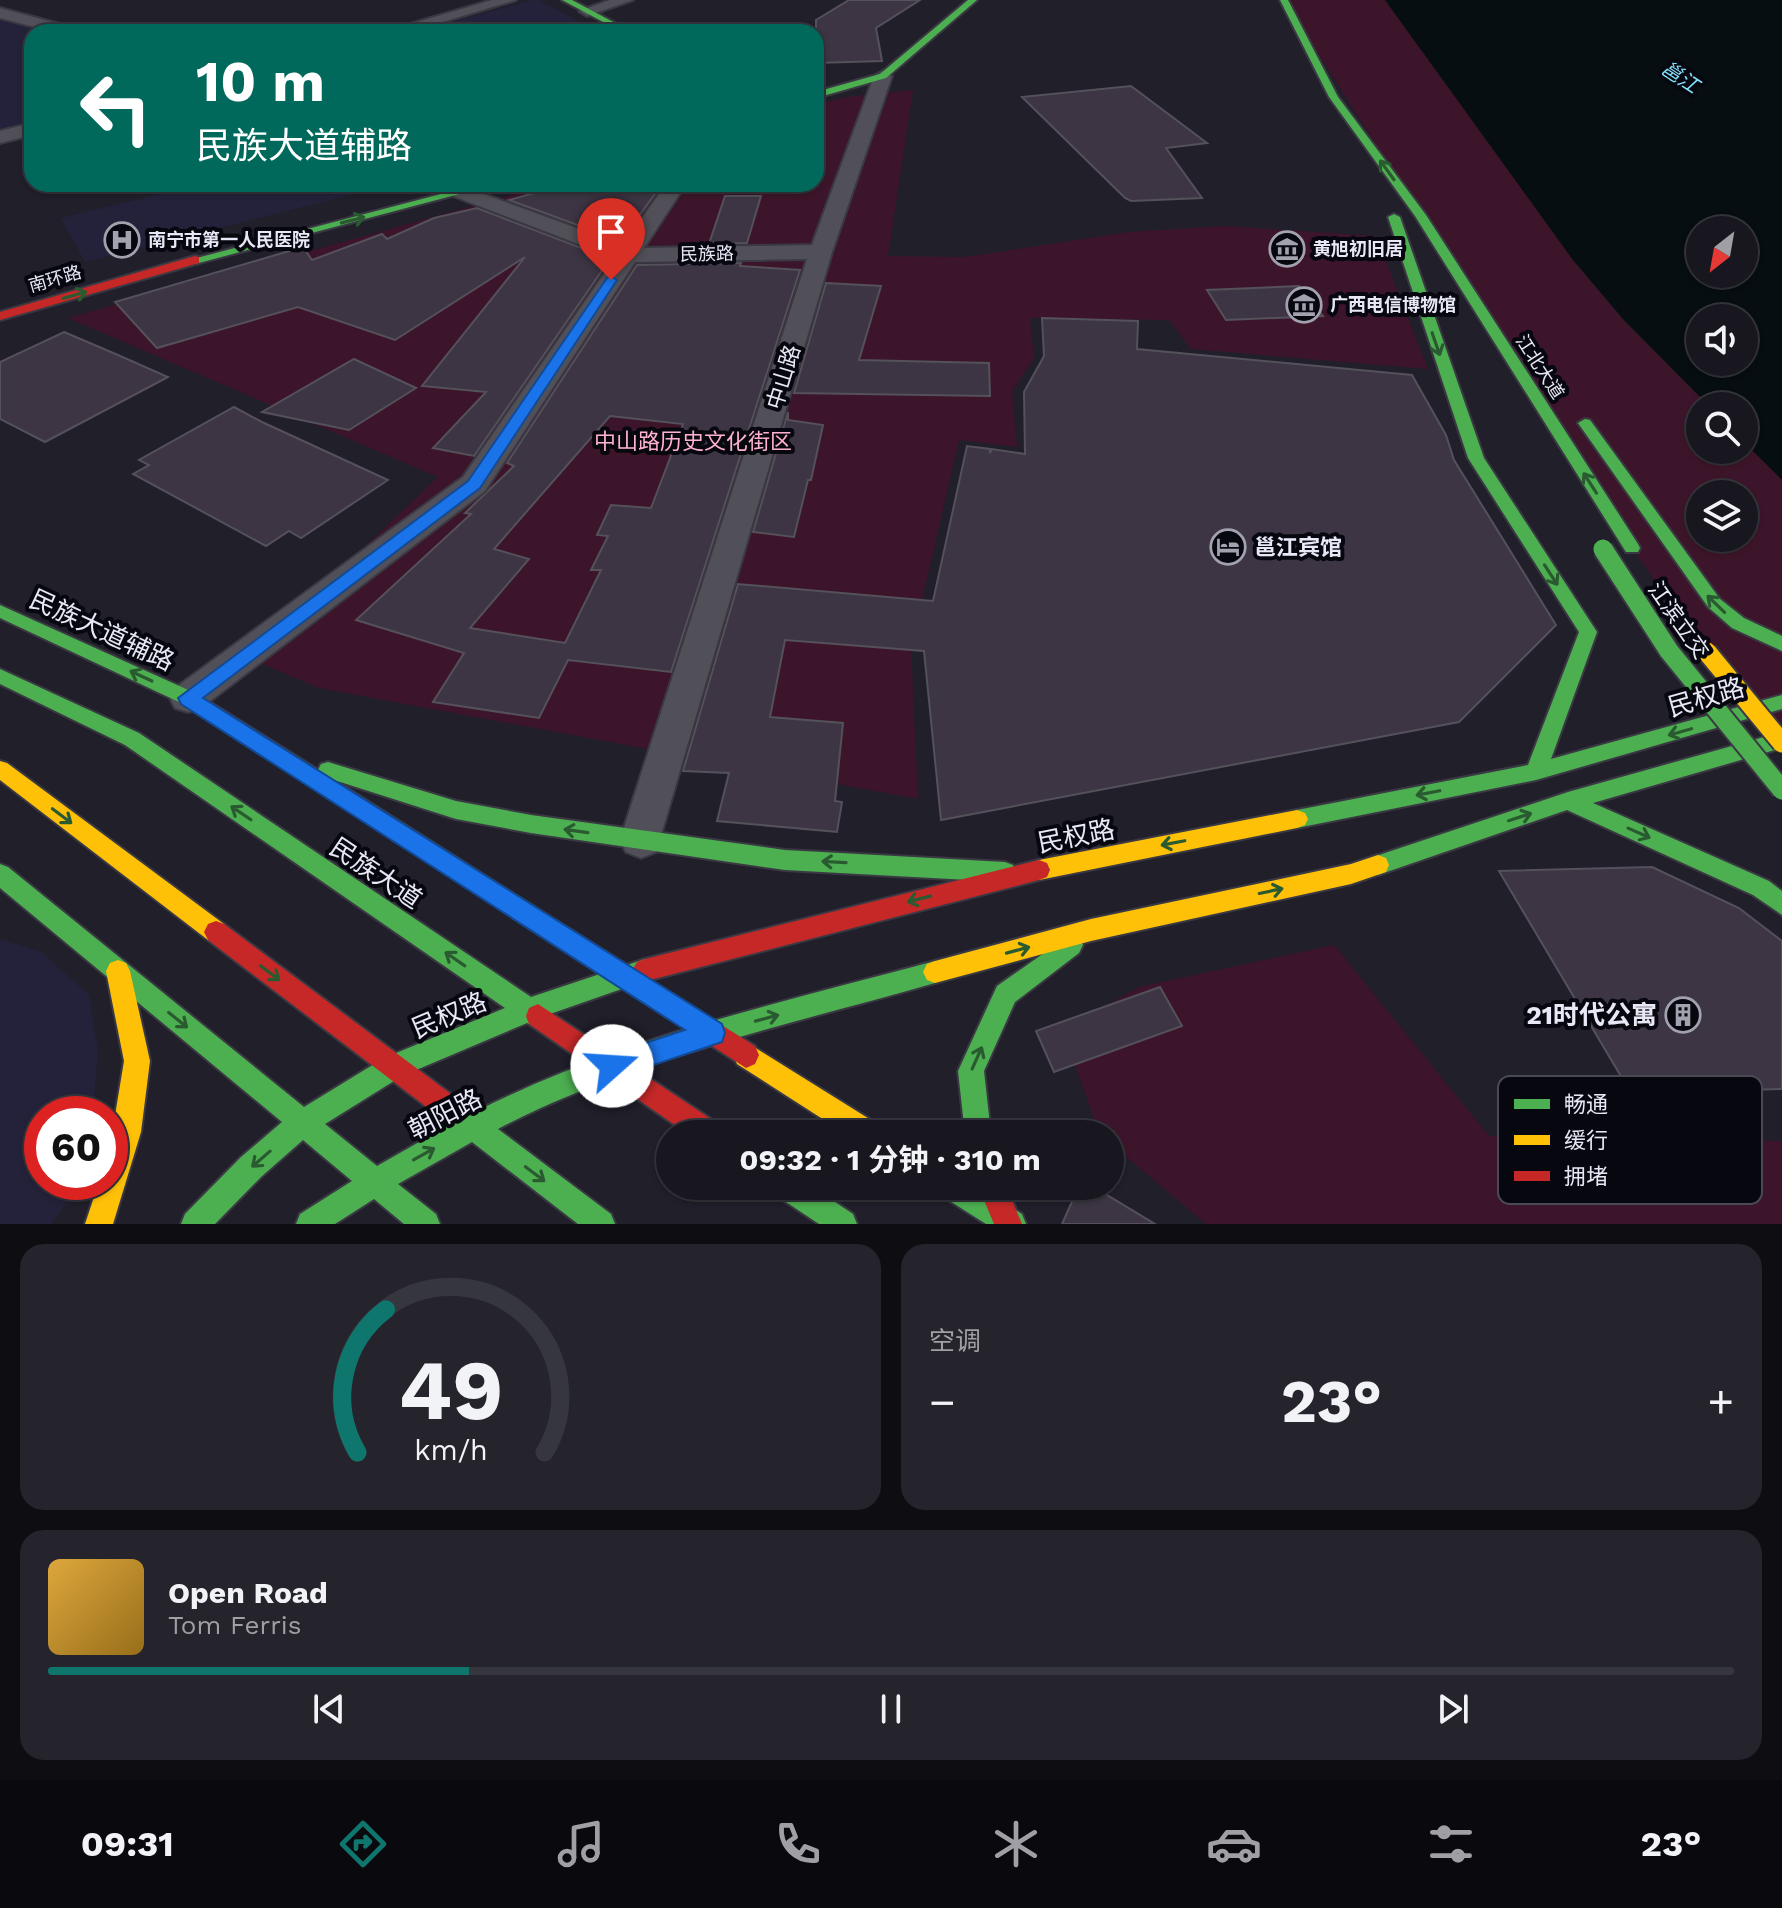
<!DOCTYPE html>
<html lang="zh">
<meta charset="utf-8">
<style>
body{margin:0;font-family:"Work Sans","Noto Sans SC",sans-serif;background:#25242d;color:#f1f3f6;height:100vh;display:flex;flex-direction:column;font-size:30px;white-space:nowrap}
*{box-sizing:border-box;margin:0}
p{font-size:26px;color:#9f9fa5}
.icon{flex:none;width:44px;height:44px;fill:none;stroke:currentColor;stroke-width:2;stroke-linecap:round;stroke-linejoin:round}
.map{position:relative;height:1224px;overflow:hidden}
.side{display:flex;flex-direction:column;gap:20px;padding:20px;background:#0d0d12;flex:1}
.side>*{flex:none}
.guide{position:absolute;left:24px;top:24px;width:800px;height:168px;border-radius:24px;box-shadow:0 2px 6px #0004,0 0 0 2px #36363e;background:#00695c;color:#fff;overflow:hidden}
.needle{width:52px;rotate:211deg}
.fabs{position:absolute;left:1686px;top:216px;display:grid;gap:16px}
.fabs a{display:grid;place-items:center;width:72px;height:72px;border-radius:50%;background:#181720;box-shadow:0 2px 6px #0004,0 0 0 2px #36363e;font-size:40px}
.speed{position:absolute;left:24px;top:1096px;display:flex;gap:16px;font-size:40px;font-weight:700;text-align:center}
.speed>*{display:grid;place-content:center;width:104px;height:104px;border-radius:50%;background:#181720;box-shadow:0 2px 6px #0004,0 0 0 2px #36363e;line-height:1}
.speed .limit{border:12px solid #d22;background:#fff;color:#111}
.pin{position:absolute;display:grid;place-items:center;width:68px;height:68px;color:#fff;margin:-82px -34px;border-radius:50% 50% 50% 0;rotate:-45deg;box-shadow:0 0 8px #0007}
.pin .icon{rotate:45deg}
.me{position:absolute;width:88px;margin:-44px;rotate:71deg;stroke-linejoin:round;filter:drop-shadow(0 0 6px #0008)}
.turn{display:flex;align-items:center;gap:28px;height:168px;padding:0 40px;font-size:36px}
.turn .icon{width:104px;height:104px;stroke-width:2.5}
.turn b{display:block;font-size:56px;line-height:68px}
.big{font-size:60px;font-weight:700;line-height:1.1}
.side .card{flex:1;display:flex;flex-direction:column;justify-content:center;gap:12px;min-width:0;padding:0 28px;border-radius:24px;background:#25242d}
.side .dial{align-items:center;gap:0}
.dial svg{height:208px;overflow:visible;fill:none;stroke:#36363e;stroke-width:7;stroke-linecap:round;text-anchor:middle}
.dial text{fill:#f1f3f6;stroke:none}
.song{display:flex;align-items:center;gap:24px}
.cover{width:96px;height:96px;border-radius:12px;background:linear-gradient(135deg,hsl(40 70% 55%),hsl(40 70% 35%))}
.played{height:8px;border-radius:4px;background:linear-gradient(90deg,#0f766e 25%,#36363e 25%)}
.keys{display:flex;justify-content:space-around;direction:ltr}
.heat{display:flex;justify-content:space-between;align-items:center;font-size:44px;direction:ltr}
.side .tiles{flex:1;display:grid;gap:20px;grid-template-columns:1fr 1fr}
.card:last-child{grid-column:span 2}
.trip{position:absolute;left:656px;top:1120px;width:468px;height:80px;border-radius:40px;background:#181720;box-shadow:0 2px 6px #0004,0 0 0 2px #36363e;font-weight:700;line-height:80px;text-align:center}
.dock{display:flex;height:128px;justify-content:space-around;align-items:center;background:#0a090d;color:#9f9fa5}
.dock .icon{width:56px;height:56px}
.dock .current{color:#0f766e}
.dock b{font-size:36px;color:#f1f3f6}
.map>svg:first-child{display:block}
.built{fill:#24223a}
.green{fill:#3d152a;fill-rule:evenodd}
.water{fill:#060e11;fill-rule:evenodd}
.building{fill:#3d3543;stroke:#54515a;stroke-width:2;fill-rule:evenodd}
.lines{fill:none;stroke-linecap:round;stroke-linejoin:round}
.street-casing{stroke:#3a3943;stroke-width:4}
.fast-casing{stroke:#3a3943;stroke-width:4}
.slow-casing{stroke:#3a3943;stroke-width:4}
.jam-casing{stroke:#3a3943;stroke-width:4}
.street{fill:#515058;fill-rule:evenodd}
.fast{fill:#4caf50;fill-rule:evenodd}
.slow{fill:#ffc107;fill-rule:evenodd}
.jam{fill:#c62828;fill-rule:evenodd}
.fast-bridge-casing{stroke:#3a3943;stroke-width:23;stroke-linecap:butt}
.slow-bridge-casing{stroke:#3a3943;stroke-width:23;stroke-linecap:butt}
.fast-bridge{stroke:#4caf50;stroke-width:19}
.slow-bridge{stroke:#ffc107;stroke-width:19}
.oneway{stroke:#2a5b30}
.route{fill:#1a73e8;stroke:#114b97;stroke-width:2}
.labels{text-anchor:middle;stroke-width:8;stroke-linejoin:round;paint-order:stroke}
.far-poi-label{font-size:18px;font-weight:bold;fill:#e8e7f5;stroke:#07070f;text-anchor:start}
.far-street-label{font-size:18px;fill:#e8e7f5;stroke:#07070f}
.far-water-label{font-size:20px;font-style:italic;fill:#83e0fc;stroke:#07070f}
.street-label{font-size:22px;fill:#e8e7f5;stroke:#07070f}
.park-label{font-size:22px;fill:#ffb1cf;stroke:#07070f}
.poi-label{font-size:22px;font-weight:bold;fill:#e8e7f5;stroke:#07070f;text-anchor:start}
.near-street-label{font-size:26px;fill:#e8e7f5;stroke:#07070f}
.near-poi-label{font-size:26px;font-weight:bold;fill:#e8e7f5;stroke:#07070f;text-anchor:end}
.key{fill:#07070f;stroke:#4a4a54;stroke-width:2}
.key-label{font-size:22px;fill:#e8e7f5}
</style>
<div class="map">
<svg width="1782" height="1224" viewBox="0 0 1782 1224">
<rect width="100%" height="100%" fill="#201f2a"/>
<g class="built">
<path d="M532 0H539L600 32H413Z"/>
<path d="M0 19 48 32H32V124L0 132Z"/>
<path d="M158 184H393L85 262 61 218 164 193Z"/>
<path d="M0 939 41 952 89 995 98 1051 93 1114H42V1182H72L66 1203 51 1224H0Z"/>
</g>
<g class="green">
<path d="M1284 0H1385L1573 260 1624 321 1709 406H1700V450H1744V442L1782 480V743L1696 639 1632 548ZM1700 494H1744V538H1700Z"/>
<path d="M913 90 888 256 965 257 1129 232 1225 226 1376 236 1428 369 1191 349 1169 320 1030 318 1034 358 1012 392 1017 447 959 440 911 648 918 799 319 688 248 658 438 477 68 318 552 184H816V105L846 97Z"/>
<path d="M1334 945 1489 1136 1782 1141V1224H1206L1110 1143V1134L1099 1133 1063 1030 1139 987Z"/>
</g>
<path class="water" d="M1385 0H1782V480L1744 442V406H1709L1624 320 1573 260ZM1700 230H1744V274H1700ZM1700 318H1744V362H1700Z"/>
<g class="building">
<path d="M849 0H920L876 28 882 61 816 63V20Z"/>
<path d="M1131 86 1207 143 1166 148 1202 198 1131 201 1125 198 1022 97Z"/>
<path d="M567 184H662L621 241 509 200Z"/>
<path d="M725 196H761L747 243 709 244Z"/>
<path d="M477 208 610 259 474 456 433 448 486 392 422 386 525 257 395 340 298 307 157 348 115 302 303 247 312 260 382 234 387 239 434 218Z"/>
<path d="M741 263 740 266 800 270 671 672 568 660 539 718 433 702 464 653 356 620 471 514 465 513 514 466 507 463 637 265ZM610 416 683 424 651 508 611 505 597 535 608 536 591 570H601L565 643 470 628 529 559 494 549Z"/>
<path d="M826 283 881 286 859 360 989 363 990 396 794 393Z"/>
<path d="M1299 286 1323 316 1226 320 1207 290Z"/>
<path d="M1042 318 1138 321 1137 349 1412 375 1446 435 1454 460 1556 625 1459 722 941 820 924 651 785 640 770 717 843 723 835 801 842 802 837 832 717 821 729 773 683 771 738 584 933 601 967 446 990 449V453L992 449 1025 454 1024 392 1044 356Z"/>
<path d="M64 332 118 355 168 377 45 442 0 419V362Z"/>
<path d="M354 359 416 388 349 430 262 412Z"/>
<path d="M234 407 262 422 388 480 301 538 289 531 266 546 133 474 149 465 139 460Z"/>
<path d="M788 412V420L823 425 811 480H808L794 537 753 532Z"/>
<path d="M1652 867 1739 908 1782 941V1089L1712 1091 1718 1122 1641 1110 1499 871Z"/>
<path d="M1160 987 1182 1026 1054 1072 1036 1031Z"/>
<path d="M1079 1186H1092L1155 1224H1062Z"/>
</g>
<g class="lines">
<defs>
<g id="street">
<path d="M492 0H516L409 32H383Z"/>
<path d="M610 0H633L587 16 579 11Z"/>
<path d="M0 8 78 29 80 32H54L0 18Z"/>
<path d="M883 71 892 76 832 252 656 852 641 858 626 852 620 840 807 259 635 262 485 491 201 708 188 712 175 708 170 698 175 688 463 477 615 258 453 196 450 192 453 188H467L623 245 666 184H686L644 248 812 245 874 76Z"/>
<path d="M32 123V135L0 143V131Z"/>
</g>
<g id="fast">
<path d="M562 0H572L632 32H622Z"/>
<path d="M968 0H977L886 78 816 98V92L880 74Z"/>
<path d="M1280 0H1288L1338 97 1426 215 1638 544 1640 548 1638 552H1626L1415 216 1329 97Z"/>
<path d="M479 184H497L195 264 189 260Z"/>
<path d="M1394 214 1400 217 1484 458 1597 632 1551 759 1782 695V709L1536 780 1297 828 1289 825 1286 819 1289 813 1297 810 1528 765 1579 632 1468 458 1388 217Z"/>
<path d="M1585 419 1590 420 1720 599 1744 618 1782 636V651L1732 628 1708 607 1578 423Z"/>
<path d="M0 605 195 693 318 770 321 764 328 762 456 801 531 815 785 850 1005 862 1013 865 1016 872 1013 879 1005 882 785 870 531 833 456 819 334 780 528 903 531 910 528 917 520 920 181 703 0 618Z"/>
<path d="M0 669 139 733 531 997 645 959 653 962 657 970 653 978 550 1014 547 1024 538 1028 527 1023 402 1076 325 1124 377 1166 449 1125 441 1118 437 1109 441 1100 450 1096 475 1112C620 1038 779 1003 935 961L943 964 947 972 943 980 935 983C788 1025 634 1058 498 1129L611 1214 615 1224H578L472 1142 398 1184 436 1214 440 1224H404L374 1199 335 1224H296L300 1214 352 1181 303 1140 261 1177 215 1224H181L185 1214 241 1157 282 1122 0 888V864L8 867 304 1107 384 1058 505 1008 125 745 0 684Z"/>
<path d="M1782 732V748L1593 803 1769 881 1782 891V915L1753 895 1567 810 1378 875 1370 872 1367 865 1370 858 1568 792Z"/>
<path d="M1071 934 1079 937 1083 945 1079 953 1015 1002 984 1071 991 1134H965L958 1071 997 986Z"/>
<path d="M773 1186H811L853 1214 857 1224H819L777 1196Z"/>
<path d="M938 1186H977L1022 1214 1026 1224H986L942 1196Z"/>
</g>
<g id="slow">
<path d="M0 761 7 763 224 924 228 932 224 940 216 943 208 940 0 780Z"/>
<path d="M1297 810 1305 813 1308 819 1305 825 1297 828 1039 880 1031 877 1028 870 1031 863 1039 860Z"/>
<path d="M1378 855 1386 858 1389 865 1386 872 1351 884 1091 941 935 983 927 980 923 972 927 964 935 961 1091 919 1351 864Z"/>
<path d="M118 960 126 963 130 971 150 1061 141 1132 113 1224H85L99 1182H110V1146L124 1061 106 971 110 963Z"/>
<path d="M746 1042 879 1125 883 1134H846L737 1064 733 1055 737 1046Z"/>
</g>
<g id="jam">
<path d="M195 256 199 257V263L0 320V312Z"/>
<path d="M1039 860 1047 863 1050 870 1047 877 1039 880 650 980 755 1046 759 1055 755 1064 746 1068 512 917 509 910 512 903 520 900 528 903 633 969 637 962 645 959Z"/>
<path d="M216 921 224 924 459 1100 463 1109 459 1118 450 1122 441 1118 208 940 204 932 208 924Z"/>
<path d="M538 1004 720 1125 724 1134H688L529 1024 526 1016 529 1008Z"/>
<path d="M978 1186H1006L1022 1224H994Z"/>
</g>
</defs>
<use href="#street" class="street-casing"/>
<use href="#fast" class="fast-casing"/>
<use href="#slow" class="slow-casing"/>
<use href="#jam" class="jam-casing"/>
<use href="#street" class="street"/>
<use href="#fast" class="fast"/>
<use href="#slow" class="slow"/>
<use href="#jam" class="jam"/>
<defs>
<path id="fast-bridge" d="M1603 549 1669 651 1782 790"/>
<path id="slow-bridge" d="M1707 652 1782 743"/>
</defs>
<use href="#fast-bridge" class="fast-bridge-casing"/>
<use href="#slow-bridge" class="slow-bridge-casing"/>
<use href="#fast-bridge" class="fast-bridge"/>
<use href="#slow-bridge" class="slow-bridge"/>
</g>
<defs><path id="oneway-shaft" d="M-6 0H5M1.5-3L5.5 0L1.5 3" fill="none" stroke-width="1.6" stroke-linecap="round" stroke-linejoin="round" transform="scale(2)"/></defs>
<g class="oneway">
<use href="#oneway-shaft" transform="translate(1387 170) rotate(-126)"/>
<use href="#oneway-shaft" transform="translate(353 220) rotate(-14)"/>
<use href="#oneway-shaft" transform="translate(75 295) rotate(-16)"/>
<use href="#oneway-shaft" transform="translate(1436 344) rotate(71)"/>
<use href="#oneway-shaft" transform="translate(1590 483) rotate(-123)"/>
<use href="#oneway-shaft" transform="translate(1551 575) rotate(57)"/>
<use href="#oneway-shaft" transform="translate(1716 604) rotate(-136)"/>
<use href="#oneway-shaft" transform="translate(141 676) rotate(-155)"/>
<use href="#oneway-shaft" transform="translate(1680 732) rotate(164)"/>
<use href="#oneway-shaft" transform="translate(1428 793) rotate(169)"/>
<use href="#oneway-shaft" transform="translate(241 813) rotate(-146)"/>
<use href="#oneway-shaft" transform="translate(62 816) rotate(37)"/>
<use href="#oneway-shaft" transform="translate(1520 817) rotate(-18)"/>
<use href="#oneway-shaft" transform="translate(576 831) rotate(-172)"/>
<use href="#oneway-shaft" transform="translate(1639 833) rotate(24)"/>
<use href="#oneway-shaft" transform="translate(1173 843) rotate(169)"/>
<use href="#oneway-shaft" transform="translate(834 862) rotate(-177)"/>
<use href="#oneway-shaft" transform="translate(1271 891) rotate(-12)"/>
<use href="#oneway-shaft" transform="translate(919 899) rotate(166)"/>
<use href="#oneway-shaft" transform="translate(1018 950) rotate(-15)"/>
<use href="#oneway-shaft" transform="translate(455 959) rotate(-145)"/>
<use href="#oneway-shaft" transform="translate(270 973) rotate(37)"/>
<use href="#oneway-shaft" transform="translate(767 1018) rotate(-15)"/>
<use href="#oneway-shaft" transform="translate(178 1020) rotate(39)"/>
<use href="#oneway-shaft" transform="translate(977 1058) rotate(-66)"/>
<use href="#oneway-shaft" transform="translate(424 1154) rotate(-29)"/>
<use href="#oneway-shaft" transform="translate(261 1159) rotate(139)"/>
<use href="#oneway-shaft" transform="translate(535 1174) rotate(37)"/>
</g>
<path class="route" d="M611 276 617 280 480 488 203 698 722 1024 725 1033 722 1042 612 1079 603 1076 599 1066 603 1057 685 1030 181 704 178 698 468 481 607 278Z"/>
<defs>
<symbol id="hospital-ring" viewBox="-11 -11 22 22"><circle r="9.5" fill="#07070f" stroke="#a2a1ae" stroke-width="1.5"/><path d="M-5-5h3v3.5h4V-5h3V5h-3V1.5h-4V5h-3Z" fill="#a2a1ae"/></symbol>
<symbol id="museum-ring" viewBox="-11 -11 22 22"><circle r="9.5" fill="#07070f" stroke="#a2a1ae" stroke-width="1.5"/><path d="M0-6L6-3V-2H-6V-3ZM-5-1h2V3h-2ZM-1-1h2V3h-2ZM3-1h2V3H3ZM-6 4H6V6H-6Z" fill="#a2a1ae"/></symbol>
<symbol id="hotel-ring" viewBox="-11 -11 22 22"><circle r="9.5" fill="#07070f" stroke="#a2a1ae" stroke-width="1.5"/><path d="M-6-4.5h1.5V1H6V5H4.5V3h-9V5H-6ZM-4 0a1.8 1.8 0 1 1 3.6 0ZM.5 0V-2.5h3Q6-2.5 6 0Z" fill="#a2a1ae"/></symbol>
<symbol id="building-ring" viewBox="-11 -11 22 22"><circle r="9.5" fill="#07070f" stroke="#a2a1ae" stroke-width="1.5"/><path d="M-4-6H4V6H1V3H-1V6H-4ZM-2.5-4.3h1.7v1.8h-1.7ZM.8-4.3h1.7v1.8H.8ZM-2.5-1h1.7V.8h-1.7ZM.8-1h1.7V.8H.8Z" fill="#a2a1ae"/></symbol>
</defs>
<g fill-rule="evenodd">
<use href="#hospital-ring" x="102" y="220" width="40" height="40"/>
<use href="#museum-ring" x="1267" y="229" width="40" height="40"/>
<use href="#museum-ring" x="1284" y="285" width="40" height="40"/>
<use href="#hotel-ring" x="1208" y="527" width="40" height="40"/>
<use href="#building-ring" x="1663" y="995" width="40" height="40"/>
</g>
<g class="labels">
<g class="far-poi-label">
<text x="148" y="246">南宁市第一人民医院</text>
<text x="1313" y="255">黄旭初旧居</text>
<text x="1330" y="311">广西电信博物馆</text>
</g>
<g class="far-street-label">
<text transform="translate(707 254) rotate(-1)" y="6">民族路</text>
<text transform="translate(55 279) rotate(-16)" y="6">南环路</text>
<text transform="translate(1540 367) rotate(57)" y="6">江北大道</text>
</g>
<g class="far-water-label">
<text transform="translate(1680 77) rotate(33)" y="7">邕江</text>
</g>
<g class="street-label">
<text transform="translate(783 377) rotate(-73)" y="8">中山路</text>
<text transform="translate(1679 620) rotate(55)" y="8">江滨立交</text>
</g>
<g class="park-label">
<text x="693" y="449">中山路历史文化街区</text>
</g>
<g class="poi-label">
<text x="1254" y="555">邕江宾馆</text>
</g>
<g class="near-street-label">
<text transform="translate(102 630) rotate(25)" y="9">民族大道辅路</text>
<text transform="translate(1706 697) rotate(-16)" y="9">民权路</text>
<text transform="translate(1076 836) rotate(-11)" y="9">民权路</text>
<text transform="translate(376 873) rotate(34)" y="9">民族大道</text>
<text transform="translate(449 1015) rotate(-23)" y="9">民权路</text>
<text transform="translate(445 1114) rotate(-27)" y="9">朝阳路</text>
</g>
<g class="near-poi-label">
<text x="1657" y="1024">21时代公寓</text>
</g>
</g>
<rect x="1498" y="1076" width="264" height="128" rx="12" class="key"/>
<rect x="1514" y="1099" width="36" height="10" fill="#4caf50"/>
<rect x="1514" y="1135" width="36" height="10" fill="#ffc107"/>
<rect x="1514" y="1171" width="36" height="10" fill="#c62828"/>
<g class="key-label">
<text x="1564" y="1112">畅通</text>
<text x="1564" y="1148">缓行</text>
<text x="1564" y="1184">拥堵</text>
</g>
</svg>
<div class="fabs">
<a><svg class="needle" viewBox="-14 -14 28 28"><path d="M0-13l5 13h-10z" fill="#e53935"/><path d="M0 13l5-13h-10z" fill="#9f9fa5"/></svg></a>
<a><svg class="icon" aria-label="sound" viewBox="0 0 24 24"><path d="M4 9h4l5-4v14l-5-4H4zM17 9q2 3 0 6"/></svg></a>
<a><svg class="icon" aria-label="search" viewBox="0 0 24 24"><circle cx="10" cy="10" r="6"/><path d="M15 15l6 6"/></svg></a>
<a><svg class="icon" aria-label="layers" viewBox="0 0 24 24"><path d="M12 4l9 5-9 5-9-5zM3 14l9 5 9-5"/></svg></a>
</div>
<div class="speed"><div class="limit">60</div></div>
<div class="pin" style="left:611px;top:280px;background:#d93025"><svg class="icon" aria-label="arrive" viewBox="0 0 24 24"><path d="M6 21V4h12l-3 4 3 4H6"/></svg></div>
<svg class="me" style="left:612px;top:1066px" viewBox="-20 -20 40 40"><circle r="19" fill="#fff"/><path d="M0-13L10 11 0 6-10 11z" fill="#1a73e8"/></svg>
<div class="trip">09:32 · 1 分钟 · 310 m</div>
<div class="guide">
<div class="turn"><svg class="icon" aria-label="left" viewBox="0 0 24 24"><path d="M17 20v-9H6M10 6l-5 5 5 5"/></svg><div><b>10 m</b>民族大道辅路</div></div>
</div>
</div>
<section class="side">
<div class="tiles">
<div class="card dial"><svg viewBox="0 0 100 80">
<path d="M14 69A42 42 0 1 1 86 69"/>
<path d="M14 69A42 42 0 0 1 25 14" stroke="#0f766e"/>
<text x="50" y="56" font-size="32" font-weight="700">49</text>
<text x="50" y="72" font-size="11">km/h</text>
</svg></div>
<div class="card"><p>空调</p>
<div class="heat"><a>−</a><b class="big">23°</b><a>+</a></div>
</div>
<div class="card">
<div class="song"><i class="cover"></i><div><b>Open Road</b><p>Tom Ferris</p></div></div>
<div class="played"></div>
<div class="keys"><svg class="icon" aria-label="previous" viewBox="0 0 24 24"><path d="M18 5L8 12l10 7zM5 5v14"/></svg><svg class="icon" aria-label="pause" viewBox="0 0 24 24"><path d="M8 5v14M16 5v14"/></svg><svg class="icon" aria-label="next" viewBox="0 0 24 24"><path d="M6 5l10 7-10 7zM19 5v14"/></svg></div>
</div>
</div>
</section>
<nav class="dock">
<b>09:31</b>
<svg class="icon current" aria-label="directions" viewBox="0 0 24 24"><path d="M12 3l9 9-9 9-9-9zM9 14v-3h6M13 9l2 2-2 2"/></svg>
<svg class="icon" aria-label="music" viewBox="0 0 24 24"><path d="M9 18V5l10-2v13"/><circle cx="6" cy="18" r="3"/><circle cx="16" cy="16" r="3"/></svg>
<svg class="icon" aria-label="phone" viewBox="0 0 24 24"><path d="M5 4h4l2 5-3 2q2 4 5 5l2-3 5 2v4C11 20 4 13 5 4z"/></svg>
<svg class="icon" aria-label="climate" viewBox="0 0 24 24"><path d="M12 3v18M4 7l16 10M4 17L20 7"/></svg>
<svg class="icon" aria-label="car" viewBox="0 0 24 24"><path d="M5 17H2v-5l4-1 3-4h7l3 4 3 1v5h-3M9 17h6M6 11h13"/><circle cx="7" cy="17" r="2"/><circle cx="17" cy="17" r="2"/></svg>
<svg class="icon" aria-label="filters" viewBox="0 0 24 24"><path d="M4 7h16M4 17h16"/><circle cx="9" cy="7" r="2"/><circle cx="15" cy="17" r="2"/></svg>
<b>23°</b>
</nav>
